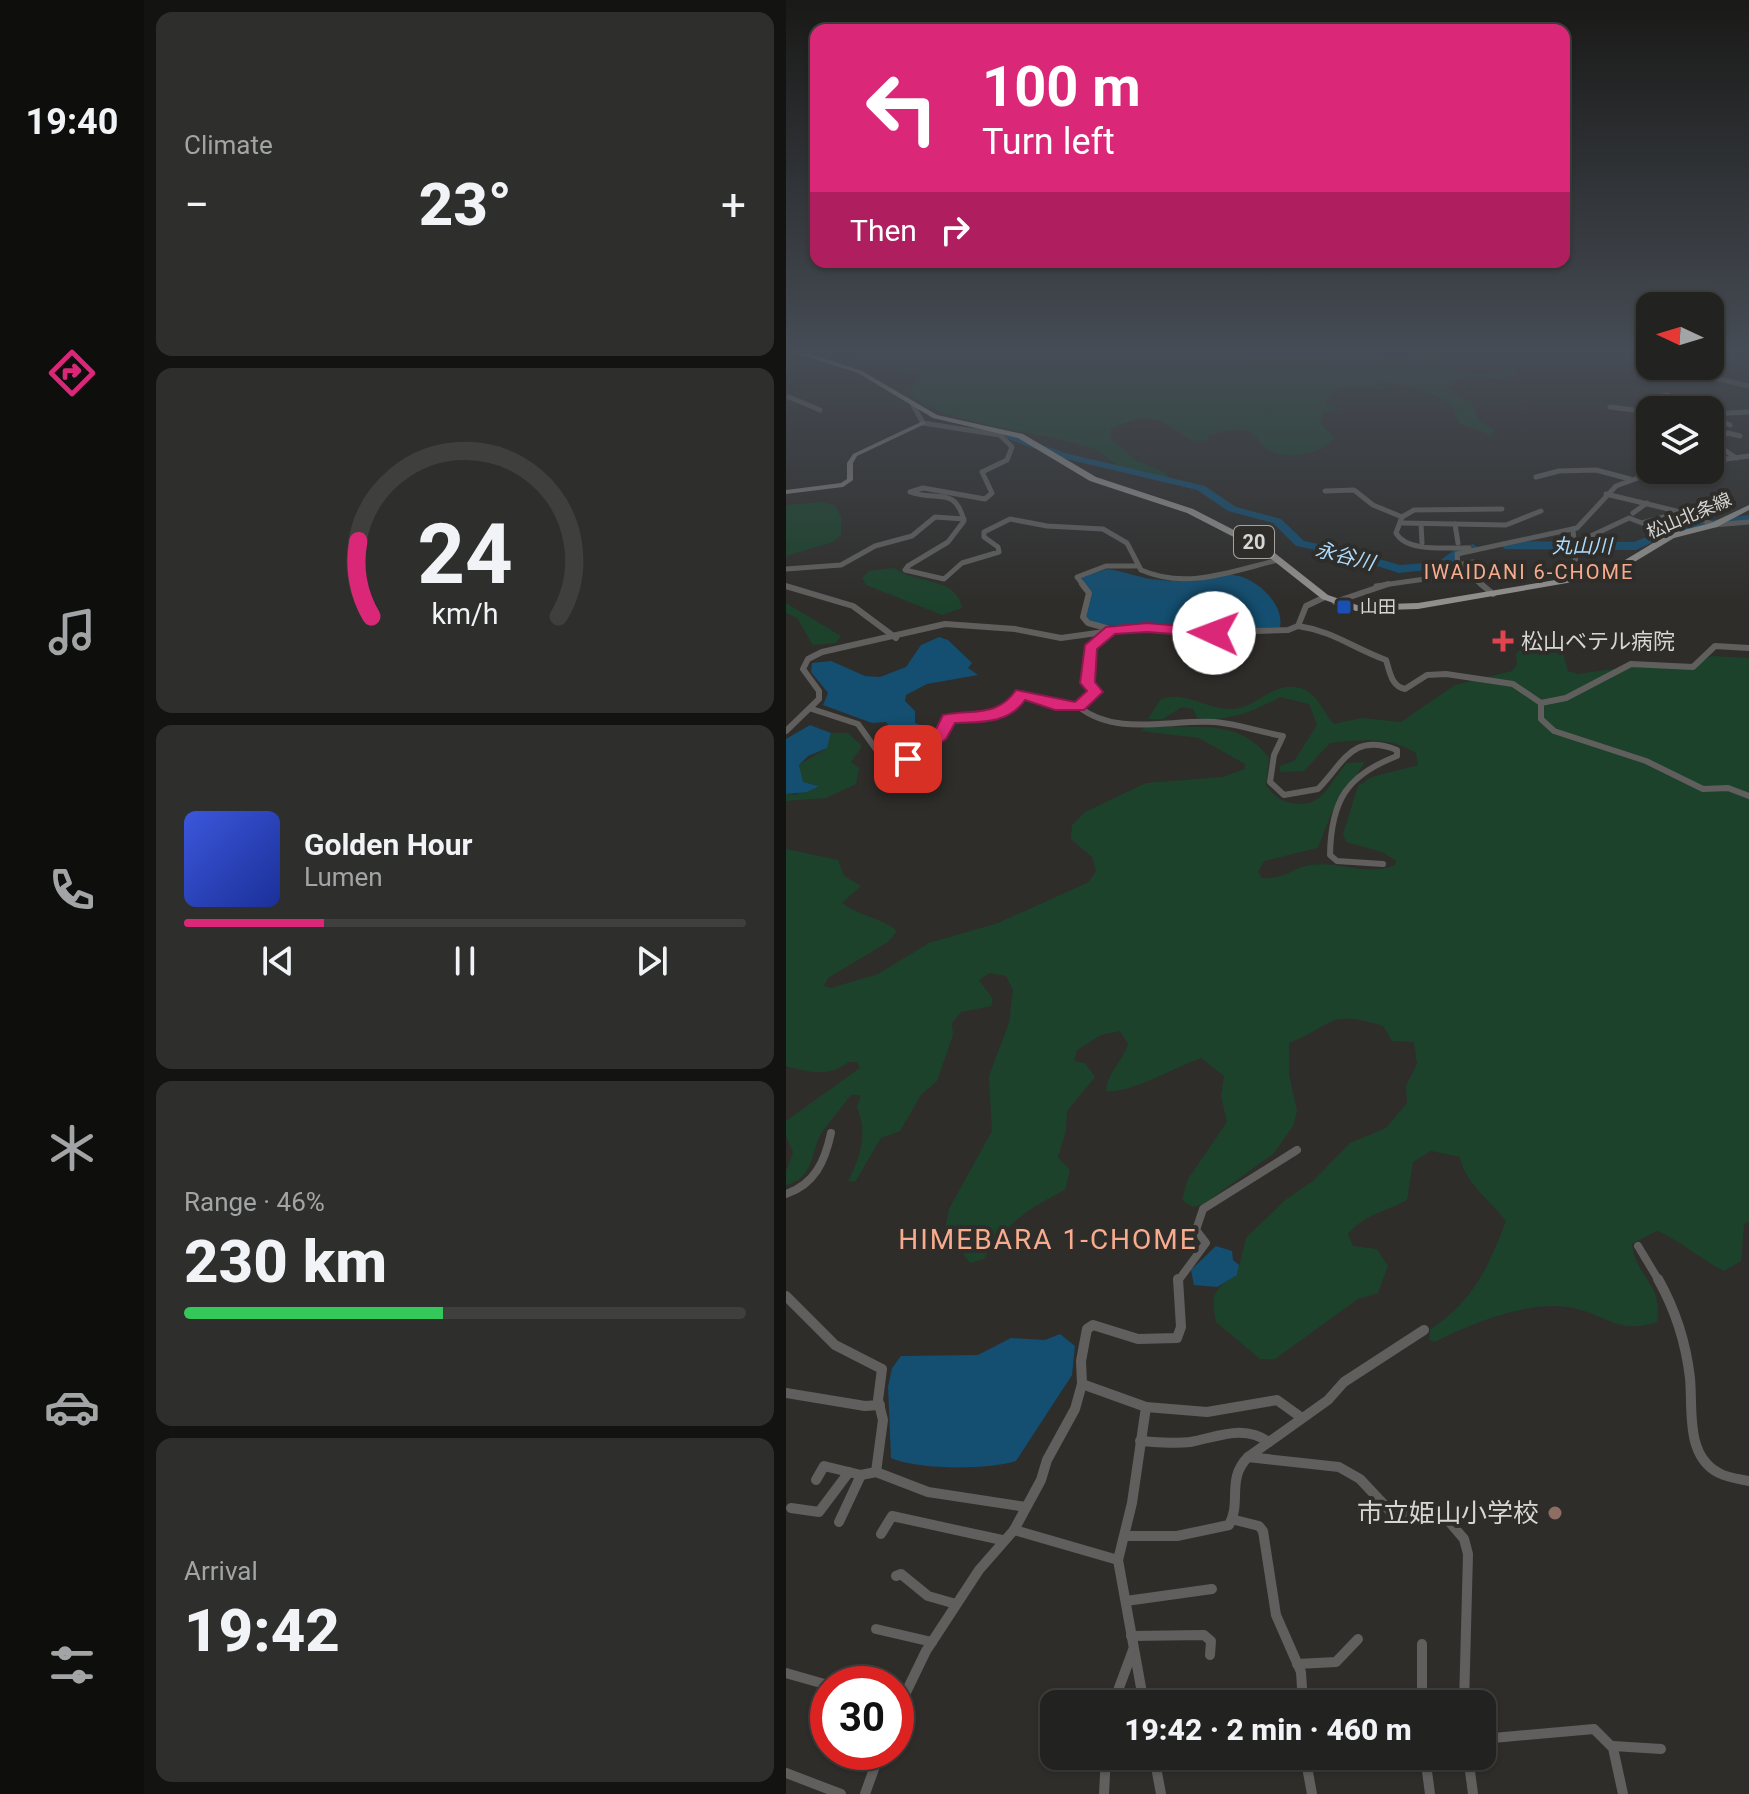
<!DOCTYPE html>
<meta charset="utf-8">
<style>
body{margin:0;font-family:Roboto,"Noto Sans JP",sans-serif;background:#2e2f2d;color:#f1f3f6;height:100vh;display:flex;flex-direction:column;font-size:30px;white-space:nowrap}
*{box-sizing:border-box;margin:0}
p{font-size:26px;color:#a2a4a5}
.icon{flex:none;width:44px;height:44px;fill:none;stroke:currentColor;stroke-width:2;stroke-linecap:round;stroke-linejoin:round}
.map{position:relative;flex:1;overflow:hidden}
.details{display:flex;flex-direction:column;gap:12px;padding:12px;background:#131312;width:642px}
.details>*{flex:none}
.top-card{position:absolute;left:24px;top:24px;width:760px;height:244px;border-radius:16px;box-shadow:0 2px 6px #0004,0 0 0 2px #3f3f3e;background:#db2777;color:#fff;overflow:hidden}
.needle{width:52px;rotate:274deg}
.tools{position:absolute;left:850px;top:292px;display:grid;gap:16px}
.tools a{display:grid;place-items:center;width:88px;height:88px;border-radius:16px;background:#222220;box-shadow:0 2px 6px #0004,0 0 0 2px #3f3f3e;font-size:40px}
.speed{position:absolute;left:24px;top:1666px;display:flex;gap:16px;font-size:40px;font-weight:700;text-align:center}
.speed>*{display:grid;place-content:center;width:104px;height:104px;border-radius:50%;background:#222220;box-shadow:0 2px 6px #0004,0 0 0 2px #3f3f3e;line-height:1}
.speed .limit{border:12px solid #d22;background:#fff;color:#111}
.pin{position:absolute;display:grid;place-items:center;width:68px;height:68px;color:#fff;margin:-34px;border-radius:16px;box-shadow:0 4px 12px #0006}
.me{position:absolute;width:88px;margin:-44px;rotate:272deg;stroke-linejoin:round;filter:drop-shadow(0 0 6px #0008)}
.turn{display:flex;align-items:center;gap:28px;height:168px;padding:0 40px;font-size:36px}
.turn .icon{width:104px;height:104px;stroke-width:2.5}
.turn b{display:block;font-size:56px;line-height:68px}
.then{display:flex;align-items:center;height:76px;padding:0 40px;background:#0003;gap:16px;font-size:30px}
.big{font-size:60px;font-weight:800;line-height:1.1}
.details .card{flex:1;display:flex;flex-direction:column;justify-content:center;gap:12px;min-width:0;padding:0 28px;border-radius:16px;background:#2e2f2d}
.details .dial{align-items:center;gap:0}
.dial svg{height:208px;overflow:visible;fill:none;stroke:#3f3f3e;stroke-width:7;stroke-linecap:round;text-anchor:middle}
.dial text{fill:#f1f3f6;stroke:none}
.song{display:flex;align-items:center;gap:24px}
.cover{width:96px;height:96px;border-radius:12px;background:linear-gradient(135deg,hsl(230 70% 55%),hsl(230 70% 35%))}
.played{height:8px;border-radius:4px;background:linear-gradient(90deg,#db2777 25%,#3f3f3e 25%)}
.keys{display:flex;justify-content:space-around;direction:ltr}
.heat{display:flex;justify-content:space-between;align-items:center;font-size:44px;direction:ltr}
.charge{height:12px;border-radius:6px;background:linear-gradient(90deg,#34c759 46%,#3f3f3e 0)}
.trip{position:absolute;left:254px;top:1690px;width:456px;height:80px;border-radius:16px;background:#222220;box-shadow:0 2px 6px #0004,0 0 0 2px #3f3f3e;font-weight:800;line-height:80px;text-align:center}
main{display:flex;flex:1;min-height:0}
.tab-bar{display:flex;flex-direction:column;width:144px;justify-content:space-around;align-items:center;background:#0e0e0d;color:#a2a4a5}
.tab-bar .icon{width:56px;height:56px}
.tab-bar .active{color:#db2777}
.tab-bar b{font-size:36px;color:#f1f3f6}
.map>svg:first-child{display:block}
.green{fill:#1c422c}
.water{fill:#144e70}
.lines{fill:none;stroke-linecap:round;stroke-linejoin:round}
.river{fill:#144e70;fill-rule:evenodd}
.street-far3{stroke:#605f5d;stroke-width:5}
.street-far2{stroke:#605f5d;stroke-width:6}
.street-far1{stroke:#605f5d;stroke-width:8}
.street{stroke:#605f5d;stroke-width:10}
.secondary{fill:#7c7a78;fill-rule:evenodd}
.primary{fill:#92908d;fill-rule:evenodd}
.route{fill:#db2777;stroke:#8e194d;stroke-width:2}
.transit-dot{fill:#1a4fb4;stroke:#2e2d2a;stroke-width:3}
.health-dot{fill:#e0444e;stroke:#2e2d2a;stroke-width:3}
.education-dot{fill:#8d6e63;stroke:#2e2d2a;stroke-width:3}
.labels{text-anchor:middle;stroke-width:8;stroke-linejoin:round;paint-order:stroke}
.far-street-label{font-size:18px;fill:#d7d6d4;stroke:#2e2d2a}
.far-poi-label{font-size:18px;fill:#d7d6d4;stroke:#2e2d2a;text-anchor:start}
.shield{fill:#2e2d2a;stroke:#a4a3a1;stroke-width:2}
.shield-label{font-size:20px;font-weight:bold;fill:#d7d6d4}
.far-water-label{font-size:20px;font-style:italic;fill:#addbfd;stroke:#2e2d2a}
.far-neighbourhood-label{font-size:20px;letter-spacing:2px;fill:#f8ac8d;stroke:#2e2d2a}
.poi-label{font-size:22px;fill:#d7d6d4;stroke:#2e2d2a;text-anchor:start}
.near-poi-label{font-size:26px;fill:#d7d6d4;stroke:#2e2d2a;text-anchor:end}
.near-neighbourhood-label{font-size:28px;letter-spacing:2px;fill:#f8ac8d;stroke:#2e2d2a}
</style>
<main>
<nav class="tab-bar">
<b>19:40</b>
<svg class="icon active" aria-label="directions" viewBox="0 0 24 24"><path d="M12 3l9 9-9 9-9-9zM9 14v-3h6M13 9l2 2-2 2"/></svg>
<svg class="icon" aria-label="music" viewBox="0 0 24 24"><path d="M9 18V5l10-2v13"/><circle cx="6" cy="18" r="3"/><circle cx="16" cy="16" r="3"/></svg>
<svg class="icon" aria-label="phone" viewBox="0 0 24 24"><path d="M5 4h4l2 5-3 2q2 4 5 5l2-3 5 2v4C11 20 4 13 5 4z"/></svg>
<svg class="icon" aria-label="climate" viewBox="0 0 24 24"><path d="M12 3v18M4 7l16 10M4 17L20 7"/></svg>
<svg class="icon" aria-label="car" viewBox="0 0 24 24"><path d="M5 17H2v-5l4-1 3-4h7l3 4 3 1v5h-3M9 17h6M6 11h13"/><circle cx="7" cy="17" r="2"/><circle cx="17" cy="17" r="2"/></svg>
<svg class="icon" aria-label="filters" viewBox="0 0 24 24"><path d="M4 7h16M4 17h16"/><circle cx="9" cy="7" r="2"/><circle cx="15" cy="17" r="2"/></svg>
</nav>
<section class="details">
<div class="card"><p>Climate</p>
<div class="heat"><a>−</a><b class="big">23°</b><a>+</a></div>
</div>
<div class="card dial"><svg viewBox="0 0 100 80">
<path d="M14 69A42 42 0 1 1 86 69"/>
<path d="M14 69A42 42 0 0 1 9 40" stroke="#db2777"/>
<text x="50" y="56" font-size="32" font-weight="700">24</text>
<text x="50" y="72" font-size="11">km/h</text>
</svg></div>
<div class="card">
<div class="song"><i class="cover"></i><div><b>Golden Hour</b><p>Lumen</p></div></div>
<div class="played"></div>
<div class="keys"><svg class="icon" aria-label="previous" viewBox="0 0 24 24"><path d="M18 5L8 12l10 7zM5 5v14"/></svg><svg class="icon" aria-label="pause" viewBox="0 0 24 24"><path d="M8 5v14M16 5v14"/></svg><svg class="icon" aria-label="next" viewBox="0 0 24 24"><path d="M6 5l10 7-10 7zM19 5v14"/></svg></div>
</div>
<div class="card"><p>Range · 46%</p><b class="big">230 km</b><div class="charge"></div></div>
<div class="card"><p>Arrival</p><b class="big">19:42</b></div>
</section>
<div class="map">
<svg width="963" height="1794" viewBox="0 0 963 1794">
<rect width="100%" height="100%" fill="#2e2d2a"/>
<g class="green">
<path d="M53 353 86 357 100 353H459L472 357 588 353C594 360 617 364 627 359L625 353H662L645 357C664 373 694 379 719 370L712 364H727L731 376C704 386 686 365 661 388L687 405 693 421 709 430 704 435 674 424C670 419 670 412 666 406 655 393 607 382 591 383L603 389C583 390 546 379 539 404L555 410 537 412 534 423 548 438C534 456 497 462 478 447 474 443 471 435 466 433 453 425 436 433 423 435L421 440C389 448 386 398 325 429L324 438 349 460 380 473 382 477 377 478C363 475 348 472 335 467 326 463 319 454 310 450 263 430 156 427 124 393L134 376Z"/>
<path d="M36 502 49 505 55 517V535L47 542 0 556V505Z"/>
<path d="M109 568C129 585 171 576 176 608L156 615 80 585 76 578 83 571Z"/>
<path d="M0 603 55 636 50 643 27 645 11 618 0 613Z"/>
<path d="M770 646 776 650 782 671 791 674 850 666 902 665 926 656 963 658V1222L958 1224 955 1261 938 1271C913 1258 895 1241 871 1231L846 1244C851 1280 877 1282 871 1322 831 1336 818 1312 781 1307 741 1301 684 1324 649 1342L643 1340 644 1330C687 1301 702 1268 720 1221 704 1200 679 1183 674 1157L645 1151 627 1162 621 1200C597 1213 580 1213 562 1234L567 1246 591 1249 602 1266 592 1293 572 1299 489 1359H474L430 1322C425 1296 427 1288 451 1275L460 1238 498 1201 528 1180 564 1143 600 1128 621 1103 620 1086 631 1064 628 1042 606 1041 597 1026C540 1009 551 1024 503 1043V1074L511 1111 507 1126 488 1153 418 1204 407 1207 396 1200 402 1179 441 1122 435 1096 438 1076 415 1058C389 1067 344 1094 320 1091 321 1073 336 1062 342 1044L334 1031 315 1035 291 1050 288 1061 299 1063 309 1077 281 1111 280 1131 272 1157 284 1170 279 1190C244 1207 218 1225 198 1259L184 1263 159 1228 163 1209 206 1131 203 1076 223 1023 227 990 220 976 204 973 193 980 207 999 205 1006 175 1012 166 1023 167 1035 151 1081 135 1095 114 1131 95 1138 69 1182 62 1181C75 1157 82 1133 71 1107L75 1095H65C56 1107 46 1118 37 1131 23 1151 30 1178 0 1185V1171L7 1152 0 1136V1121L74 1068 71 1062H62C43 1078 22 1072 0 1066V849L52 860 58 876 75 886 56 903C73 916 96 918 111 931L102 942 42 978 38 986 45 988 92 974 143 943 212 923 303 882 310 871 306 857 285 839 286 825 299 812 360 783 437 777 459 769V764L413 738 355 731 361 726C405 730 453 716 483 758L480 785C486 794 494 801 505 803 537 810 542 783 561 763L579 762 545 814 532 848 478 861 472 872 476 878C499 880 507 867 525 865 554 861 581 877 609 865L610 861 596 852 560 842 557 834 572 786 586 777 632 765 630 753C601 736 577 740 544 743L518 771 494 772V766L508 761 531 725 523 704 494 697C469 711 439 723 411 718L407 709 396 707 377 719H362L374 700C399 689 419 710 446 709 470 708 485 684 509 687 532 690 536 712 548 724L575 718 615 722 669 685 726 671 731 664 730 654 736 648Z"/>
<path d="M45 733H62L76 746 65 762 73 768 70 784 40 798 0 801V794L9 795 31 785 16 782 13 765 41 748Z"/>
</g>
<g class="water">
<path d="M321 569C339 571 355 579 375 580 402 583 418 576 443 575 467 574 499 603 494 627L456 629 451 638 425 647 401 635 399 630 309 624 299 616 305 597 294 577Z"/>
<path d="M153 637 162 640 186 663 182 668 192 675 141 684 120 695 119 701 129 711V723L134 725 130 731 100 735 104 727 100 722 86 723 37 705 42 693 25 672 26 663 45 661 79 676 94 677 120 667 135 645Z"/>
<path d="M24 725 45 733 41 748 22 756 13 765 17 782 33 786 21 792 0 794V739Z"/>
<path d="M430 1246 446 1251 447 1260 453 1265 451 1275 431 1287 408 1285 405 1270Z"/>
<path d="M274 1334 289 1346 286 1375 230 1461C203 1470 132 1470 105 1458L102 1387 106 1368 115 1356 192 1355 225 1338 259 1340Z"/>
</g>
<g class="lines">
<g class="river">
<path d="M212 429 279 453 419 486 450 507 495 519 518 541 562 550 614 565 652 562 671 548 687 544 693 548 679 553 659 568 613 573 556 555 510 546 487 523 442 511 411 490 272 457 208 434 207 432Z"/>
<path d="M963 515V521L876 534 872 540 850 550 719 549 713 545 719 541 848 542 863 536 867 529 871 528Z"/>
</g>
<g class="street-far3">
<path d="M899 366 915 375 963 386"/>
<path d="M3 397 34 410"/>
<path d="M856 400 881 395 911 410"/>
<path d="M127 405 137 423 214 435 226 447 221 460 196 472 206 493 199 499 137 488 124 492C150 502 169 485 178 521L162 542 122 566 119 570 158 579 176 563 213 552 212 547 198 537V532L224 519 261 526 317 529 341 543 355 570C401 590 446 571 492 560"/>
<path d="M824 407 864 412"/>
<path d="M924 414 963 412"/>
<path d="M928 418 944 425"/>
<path d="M924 440 950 458"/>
<path d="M926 441 942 433 954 436"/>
<path d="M924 461 963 456"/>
<path d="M750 477 773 471 810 470 844 479"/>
<path d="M539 491 568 490 587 505 616 517 610 533C621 553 663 547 683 548"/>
<path d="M820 494 903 514 928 525 963 522"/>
<path d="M847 513 861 503"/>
<path d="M616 517 628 510 716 509"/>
<path d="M616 523 720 525 755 511"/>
<path d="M635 524 636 543"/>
<path d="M669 524 672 543"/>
<path d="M787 529 791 579"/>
<path d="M790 543 843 518 856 523 892 513"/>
<path d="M672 565 687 562"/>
<path d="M0 569 55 565 89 546 126 536 149 517 178 519"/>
<path d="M298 586 291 577 320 566H352"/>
<path d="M590 586 681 573"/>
<path d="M697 586 672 565 671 554 791 528 830 486 874 470"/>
</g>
<g class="street-far2">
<path d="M296 584 303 593 297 617 302 623 324 629"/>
<path d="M695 584 707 594"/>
<path d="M0 586 67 606 110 638"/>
<path d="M549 602 602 584"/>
<path d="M512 626C547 631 567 648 600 660 604 672 605 686 619 689L641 675 660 674 727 684 755 703 780 698 845 664 907 667 929 646 963 648"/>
<path d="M393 633C420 651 436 650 463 633"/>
<path d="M755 703V719L768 731 860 761 917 789 942 788 963 796"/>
<path d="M293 707C331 737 384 719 429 722 452 724 474 732 497 736L488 755 484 782 498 795 532 789C558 763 565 732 611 750V756C561 775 545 800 544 855L551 861 597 864"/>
<path d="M26 709 72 724 99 762C127 762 152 745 163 719L209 714 235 693 269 705 293 707 310 692 301 678 304 648 324 632"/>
<path d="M0 731 33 699V691L17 669 22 659 36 652 159 624 229 629 275 638 347 628 400 633 502 630 512 626 520 606 539 597"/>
</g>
<g class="street-far1">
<path d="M0 1194C29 1184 39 1161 45 1133"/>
<path d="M852 1246 873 1281"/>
<path d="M392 1281 420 1243 410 1230 417 1209 511 1150"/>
</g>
<g class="street">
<path d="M872 1279C889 1309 900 1344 904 1378 907 1409 899 1456 933 1473 942 1478 954 1479 963 1481"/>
<path d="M0 1296 49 1345 96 1369 92 1400 97 1420 90 1472 142 1492 240 1507"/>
<path d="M296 1384 360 1407 346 1503 332 1560 358 1704"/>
<path d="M0 1393 79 1406 94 1405"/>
<path d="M360 1407 421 1412 491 1400 516 1418"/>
<path d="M354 1441C371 1442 388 1444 404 1442 432 1437 457 1424 483 1442"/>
<path d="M462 1457 542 1400 558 1382 638 1330"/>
<path d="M30 1480 38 1466 75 1475 90 1472"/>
<path d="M5 1508 33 1512 63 1472"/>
<path d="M449 1520 473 1526 477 1531 490 1615 515 1672 517 1704"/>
<path d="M53 1522 75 1475"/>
<path d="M228 1530 332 1560"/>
<path d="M95 1534 106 1516 216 1540"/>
<path d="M339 1536H391L443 1525C456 1502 440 1479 462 1457L553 1467 574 1479 604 1511 661 1519 678 1539 682 1554 678 1704"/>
<path d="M110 1576 115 1574 142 1596 170 1604"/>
<path d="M340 1601 426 1589"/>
<path d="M90 1629 146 1642"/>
<path d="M345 1636 418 1635 425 1641 424 1655"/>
<path d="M636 1644V1704"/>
<path d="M511 1664 550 1662 572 1639"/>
<path d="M0 1673 42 1685"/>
<path d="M327 1704 347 1650"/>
<path d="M259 1710 268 1711"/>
<path d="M110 1713 140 1651 193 1570 228 1530 255 1480 261 1460 289 1409 296 1384 295 1361 301 1329 307 1325 352 1339 391 1338 395 1327 392 1279"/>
<path d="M696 1739 808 1729 827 1748 837 1794"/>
<path d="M827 1746 875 1749"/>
<path d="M368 1756 375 1794"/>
<path d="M519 1756 526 1794"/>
<path d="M639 1756 644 1794"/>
<path d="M682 1756 687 1794"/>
<path d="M0 1773 55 1794"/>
<path d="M79 1794 94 1752"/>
<path d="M318 1794 320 1756"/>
</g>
<path class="secondary" d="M137 421 139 422V424L71 456 67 463V480L57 487 0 494V490L55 483 61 479V463L67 454Z"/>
<path class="primary" d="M10 353H21L76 371 151 415 237 434 310 477 407 509 481 547 542 595 571 605 632 603 805 574 839 560 882 534 925 523 963 505V510L931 527 888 538 845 564 810 578 632 609 570 611 536 599 475 551 401 513 304 481 232 438 147 418 72 373Z"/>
</g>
<linearGradient id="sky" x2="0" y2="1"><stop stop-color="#191917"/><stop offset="0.58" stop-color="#464c55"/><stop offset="1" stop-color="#464c55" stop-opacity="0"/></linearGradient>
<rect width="963" height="605" fill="url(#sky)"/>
<path class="route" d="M361 623 428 629 435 633 428 637 361 632 329 634 311 649 309 682 317 692 298 710H269L239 700C223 724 194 722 169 723L160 739 128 762 114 759 148 733 157 715C186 709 211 718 230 690L289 702 301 691 294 683 299 645 320 627Z"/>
<rect class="transit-dot" x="550" y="599" width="16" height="16" rx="4"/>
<path class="health-dot" d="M713 629h8v8h8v8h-8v8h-8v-8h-8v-8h8z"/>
<circle class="education-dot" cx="769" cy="1513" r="8"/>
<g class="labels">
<g class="far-street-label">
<text transform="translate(903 516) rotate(-23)" y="6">松山北条線</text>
</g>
<g class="far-poi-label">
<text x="574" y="613">山田</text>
</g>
<rect class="shield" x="448" y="526" width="40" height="32" rx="6"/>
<g class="shield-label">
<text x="468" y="549">20</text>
</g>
<g class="far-water-label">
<text x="796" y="553">丸山川</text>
<text transform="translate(559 556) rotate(14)" y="7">永谷川</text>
</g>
<g class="far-neighbourhood-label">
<text x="743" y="579">IWAIDANI 6-CHOME</text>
</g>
<g class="poi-label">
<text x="735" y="649">松山ベテル病院</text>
</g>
<g class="near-poi-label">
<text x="753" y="1522">市立姫山小学校</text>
</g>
<g class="near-neighbourhood-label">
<text x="262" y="1249">HIMEBARA 1-CHOME</text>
</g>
</g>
</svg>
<div class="tools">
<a><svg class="needle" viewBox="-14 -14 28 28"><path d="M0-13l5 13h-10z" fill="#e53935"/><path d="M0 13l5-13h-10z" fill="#a2a4a5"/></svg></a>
<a><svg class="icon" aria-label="layers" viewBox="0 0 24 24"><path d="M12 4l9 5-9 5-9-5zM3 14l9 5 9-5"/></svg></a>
</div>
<div class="speed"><div class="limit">30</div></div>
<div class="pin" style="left:122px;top:759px;background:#d93025"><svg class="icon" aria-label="arrive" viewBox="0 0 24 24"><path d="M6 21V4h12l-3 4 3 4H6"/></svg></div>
<svg class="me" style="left:428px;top:633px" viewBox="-20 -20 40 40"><circle r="19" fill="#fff"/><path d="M0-13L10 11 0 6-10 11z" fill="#db2777"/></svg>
<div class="trip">19:42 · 2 min · 460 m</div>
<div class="top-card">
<div class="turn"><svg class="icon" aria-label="left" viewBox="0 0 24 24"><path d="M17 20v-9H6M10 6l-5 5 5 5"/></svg><div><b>100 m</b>Turn left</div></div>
<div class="then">Then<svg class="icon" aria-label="right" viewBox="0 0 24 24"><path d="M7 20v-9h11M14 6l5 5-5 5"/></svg></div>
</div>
</div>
</main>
